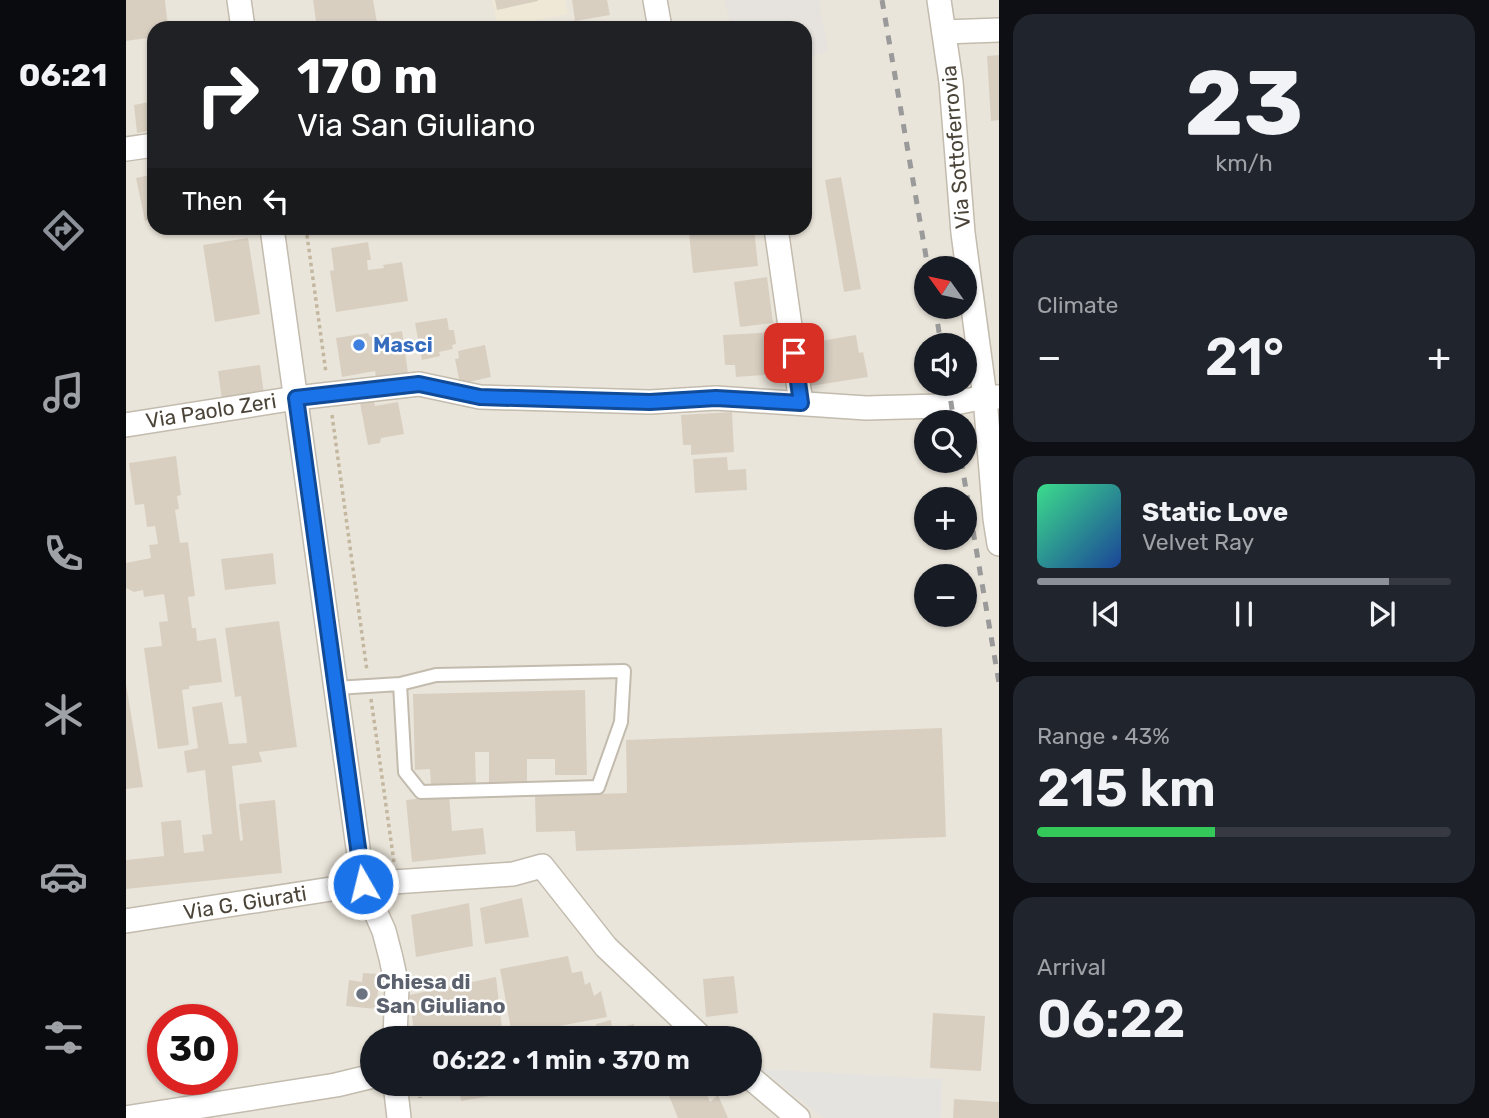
<!DOCTYPE html>
<meta charset="utf-8">
<style>
body{margin:0;font-family:Rubik,sans-serif;background:#20242c;color:#f1f3f6;height:100vh;display:flex;flex-direction:column;font-size:26px;white-space:nowrap}
*{box-sizing:border-box;margin:0}
p{font-size:23px;color:#9ea1a6}
.icon{flex:none;width:38px;height:38px;fill:none;stroke:currentColor;stroke-width:2;stroke-linecap:round;stroke-linejoin:round}
.map{position:relative;flex:1;overflow:hidden}
.details{display:flex;flex-direction:column;gap:14px;padding:14px;background:#0d0f14;width:490px}
.details>*{flex:none}
.top-card{position:absolute;left:21px;top:21px;width:665px;height:214px;border-radius:21px;box-shadow:0 2px 5px #0004;background:#202124;color:#fff;overflow:hidden}
.needle{width:46px;rotate:303deg}
.tools{position:absolute;left:788px;top:256px;display:grid;gap:14px}
.tools a{display:grid;place-items:center;width:63px;height:63px;border-radius:50%;background:#171b24;box-shadow:0 2px 5px #0004;font-size:35px}
.speed{position:absolute;left:21px;top:1004px;display:flex;gap:14px;font-size:35px;font-weight:700;text-align:center}
.speed>*{display:grid;place-content:center;width:91px;height:91px;border-radius:50%;background:#171b24;box-shadow:0 2px 5px #0004;line-height:1}
.speed .limit{border:10px solid #d22;background:#fff;color:#111}
.pin{position:absolute;display:grid;place-items:center;width:60px;height:60px;color:#fff;margin:-30px;border-radius:14px;box-shadow:0 4px 10px #0006}
.me{position:absolute;width:77px;margin:-38px;rotate:352deg;stroke-linejoin:round;filter:drop-shadow(0 0 5px #0008)}
.turn{display:flex;align-items:center;gap:24px;height:147px;padding:0 35px;font-size:32px}
.turn .icon{width:91px;height:91px;stroke-width:2.5}
.turn b{display:block;font-size:49px;line-height:60px}
.then{display:flex;align-items:center;height:66px;padding:0 35px;background:#0003;gap:14px;font-size:26px}
.big{font-size:52px;font-weight:600;line-height:1.1}
.details .card{flex:1;display:flex;flex-direction:column;justify-content:center;gap:10px;min-width:0;padding:0 24px;border-radius:21px;background:#20242c}
.details .dial{align-items:center;gap:0}
.dial b{font-size:91px;line-height:1}
.song{display:flex;align-items:center;gap:21px}
.cover{width:84px;height:84px;border-radius:10px;background:linear-gradient(135deg,hsl(150 70% 55%),hsl(220 70% 35%))}
.played{height:7px;border-radius:4px;background:linear-gradient(90deg,#8c9099 85%,#363941 85%)}
.keys{display:flex;justify-content:space-around;direction:ltr}
.heat{display:flex;justify-content:space-between;align-items:center;font-size:38px;direction:ltr}
.charge{height:10px;border-radius:5px;background:linear-gradient(90deg,#34c759 43%,#363941 0)}
.trip{position:absolute;left:234px;top:1026px;width:402px;height:70px;border-radius:35px;background:#171b24;box-shadow:0 2px 5px #0004;font-weight:600;line-height:70px;text-align:center}
main{display:flex;flex:1;min-height:0}
.menu{display:flex;flex-direction:column;width:126px;justify-content:space-around;align-items:center;background:#090b0e;color:#9ea1a6}
.menu .icon{width:49px;height:49px}
.menu .on{color:#8c9099}
.menu b{font-size:32px;color:#f1f3f6}
.map>svg:first-child{display:block}
.residential{fill:#eae5da;fill-rule:evenodd}
.industrial{fill:#e6e2dd}
.education{fill:#efe8d6}
.parking{fill:#e5e3e0}
.building{fill:#d8cfc1}
.lines{fill:none;stroke-linecap:round;stroke-linejoin:round}
.service-casing{stroke:#c2bbae;stroke-width:16}
.minor-casing{stroke:#c2bbae;stroke-width:26}
.path{stroke:#c4b79f;stroke-width:3.5;stroke-dasharray:3.5 3.5;stroke-linecap:butt}
.service{stroke:#fff;stroke-width:12}
.minor{stroke:#fff;stroke-width:23}
.rail{stroke:#9a9a9a;stroke-width:5;stroke-dasharray:9 9;stroke-linecap:butt}
.route-casing{stroke:#114b97;stroke-width:18}
.route{stroke:#1a73e8;stroke-width:12}
.shop-dot{fill:#3f7fe0;stroke:#fff;stroke-width:2.5}
.worship-dot{fill:#6b7280;stroke:#fff;stroke-width:2.5}
.labels{text-anchor:middle;stroke-width:5;stroke-linejoin:round;paint-order:stroke}
.street-label{font-size:21px;fill:#4b4439;stroke:#fff}
.shop-label{font-size:21px;font-weight:bold;fill:#366cbe;stroke:#fff;text-anchor:start}
.worship-label{font-size:21px;font-weight:bold;fill:#5b616d;stroke:#fff;text-anchor:start}
</style>
<main>
<nav class="menu">
<b>06:21</b>
<svg class="icon on" aria-label="directions" viewBox="0 0 24 24"><path d="M12 3l9 9-9 9-9-9zM9 14v-3h6M13 9l2 2-2 2"/></svg>
<svg class="icon" aria-label="music" viewBox="0 0 24 24"><path d="M9 18V5l10-2v13"/><circle cx="6" cy="18" r="3"/><circle cx="16" cy="16" r="3"/></svg>
<svg class="icon" aria-label="phone" viewBox="0 0 24 24"><path d="M5 4h4l2 5-3 2q2 4 5 5l2-3 5 2v4C11 20 4 13 5 4z"/></svg>
<svg class="icon" aria-label="climate" viewBox="0 0 24 24"><path d="M12 3v18M4 7l16 10M4 17L20 7"/></svg>
<svg class="icon" aria-label="car" viewBox="0 0 24 24"><path d="M5 17H2v-5l4-1 3-4h7l3 4 3 1v5h-3M9 17h6M6 11h13"/><circle cx="7" cy="17" r="2"/><circle cx="17" cy="17" r="2"/></svg>
<svg class="icon" aria-label="filters" viewBox="0 0 24 24"><path d="M4 7h16M4 17h16"/><circle cx="9" cy="7" r="2"/><circle cx="15" cy="17" r="2"/></svg>
</nav>
<div class="map">
<svg width="873" height="1118" viewBox="0 0 873 1118">
<rect width="100%" height="100%" fill="#f6f3ec"/>
<path class="residential" d="M0 0H873V1118H0ZM28 28H679V228H28ZM800 268H838V306H800ZM800 345H838V383H800ZM800 422H838V460H800ZM800 499H838V537H800ZM800 576H838V614H800ZM37 1020H96V1080H37ZM247 1038H625V1083H247Z"/>
<path class="industrial" d="M598 0H693L702 51 679 59V28H606Z"/>
<path class="education" d="M366 0H439L442 14 372 28Z"/>
<path class="parking" d="M634 1069 816 1079 815 1118H698Z"/>
<g class="building">
<path d="M0 0H39L42 28H28V37L0 41Z"/>
<path d="M187 0H247L252 28H191Z"/>
<path d="M369 0H412V1L371 10Z"/>
<path d="M446 0H481L484 15 449 21Z"/>
<path d="M438 21 439 28H406V27Z"/>
<path d="M873 55V120L865 121 861 56Z"/>
<path d="M28 101V130L11 133 8 105Z"/>
<path d="M28 174V219L19 221 10 178Z"/>
<path d="M715 177 735 289 718 292 699 180Z"/>
<path d="M609 228H628L632 266 567 273 563 232Z"/>
<path d="M122 238 134 314 89 322 77 245Z"/>
<path d="M242 242 245 260H241L242 270 258 268 257 265 276 262 282 301 210 312 204 271 208 270 205 248Z"/>
<path d="M641 277 647 323 614 327 608 282Z"/>
<path d="M321 318 323 330H328L330 344 326 345 327 349 313 352 314 356 296 360 289 323Z"/>
<path d="M276 331 282 373 250 378 249 371 216 377 210 338 242 333 244 337Z"/>
<path d="M649 332 652 374 610 377 609 365H599L597 335Z"/>
<path d="M730 335 733 353 737 352 742 377 684 386 677 344Z"/>
<path d="M359 345 365 377 334 384 329 359 333 358 332 351Z"/>
<path d="M134 365 139 401 97 407 92 371Z"/>
<path d="M248 401 249 406 272 402 278 434 255 438 254 443 242 445 234 403Z"/>
<path d="M606 412 608 452 565 455V445H557L555 415Z"/>
<path d="M50 456 55 495 51 496 53 509 49 510 54 543 62 542 69 596 62 597 66 628H70L71 641 90 638 96 682 63 686V689L56 690 63 745 32 749 18 648 36 646 33 622 42 621 38 594 18 597 17 590 8 592 0 588V563L25 558 23 545 32 544 29 526 21 527 18 504 9 505 3 463Z"/>
<path d="M601 457 602 470 620 469 621 490 569 493 567 459Z"/>
<path d="M147 553 150 584 99 590 95 559Z"/>
<path d="M153 621 171 747 133 752 136 762 106 766 114 841 117 840 113 804 149 800 156 873 0 889V860L38 856 35 822 55 820 58 853 78 851 76 835 86 834 79 770 61 773 58 751 72 748 66 707 96 702 103 744 121 743 115 696 109 697 99 628Z"/>
<path d="M0 684 17 787 0 789Z"/>
<path d="M459 690 461 775H429V759H401V782L363 783V752H349L350 785 305 786 304 769 289 770 287 694Z"/>
<path d="M816 728 820 837 450 851 449 831 410 832 409 796 501 793 500 740Z"/>
<path d="M323 795 326 831 357 828 360 854 286 862 280 800Z"/>
<path d="M396 898 403 937 359 944 354 908Z"/>
<path d="M343 903 347 946 290 957 285 915Z"/>
<path d="M442 956 446 973 456 971 459 985 464 982 468 996 475 991 481 1017 386 1035 374 969Z"/>
<path d="M237 973 254 974 250 1009 220 1006 223 980 236 982Z"/>
<path d="M608 976 612 1013 580 1017 577 979Z"/>
<path d="M370 977 376 1028 313 1038H289L283 995Z"/>
<path d="M807 1013 859 1016 855 1071 804 1068Z"/>
<path d="M485 1020 486 1029 508 1024 509 1038H472L470 1024Z"/>
<path d="M332 1083H427V1085L335 1101Z"/>
<path d="M572 1083H576L584 1102 592 1095 602 1118H552L543 1096Z"/>
<path d="M828 1099 873 1102V1118H827Z"/>
</g>
<g class="lines">
<defs>
<path id="service" d="M210 688 274 684 279 772 295 792 472 787 495 722 498 671 310 675 274 684"/>
<g id="minor">
<path d="M113 0 117 28"/>
<path d="M529 0 534 28"/>
<path d="M813 0 825 82 837 233 859 397 869 519 873 544"/>
<path d="M818 32 873 30"/>
<path d="M0 149 28 145"/>
<path d="M146 228 237 884 258 931 265 958 271 986 269 1038"/>
<path d="M650 228 675 403"/>
<path d="M0 425 170 398 293 384 354 397 524 402 590 398 740 408 814 406 859 397H873"/>
<path d="M0 921 237 884 387 874 416 866 480 947 576 1038"/>
<path d="M625 1078 672 1118"/>
<path d="M269 1083 273 1118"/>
<path d="M0 1118 210 1085 247 1076"/>
</g>
</defs>
<use href="#service" class="service-casing"/>
<use href="#minor" class="minor-casing"/>
<g class="path">
<path d="M180 228 200 373"/>
<path d="M206 415 241 671"/>
<path d="M245 699 268 862"/>
<path d="M292 1083 294 1098"/>
</g>
<use href="#service" class="service"/>
<use href="#minor" class="minor"/>
<g class="rail">
<path d="M756 0 802 268"/>
<path d="M809 306 815 345"/>
<path d="M822 383 828 422"/>
<path d="M835 460 873 683"/>
</g>
</g>
<g class="lines">
<defs>
<path id="route" d="M237 884 170 398 293 384 354 397 524 402 590 398 675 403 668 353"/>
</defs>
<use href="#route" class="route-casing"/>
<use href="#route" class="route"/>
</g>
<circle class="shop-dot" cx="233" cy="345" r="7"/>
<circle class="worship-dot" cx="236" cy="994" r="7"/>
<g class="labels">
<g class="street-label">
<text transform="translate(830 147) rotate(-95)" y="7">Via Sottoferrovia</text>
<text transform="translate(85 411) rotate(-9)" y="7">Via Paolo Zeri</text>
<text transform="translate(119 903) rotate(-9)" y="7">Via G. Giurati</text>
</g>
<g class="shop-label">
<text x="247" y="352">Masci</text>
</g>
<g class="worship-label">
<text x="250" y="989">Chiesa di<tspan x="250" dy="24">San Giuliano</tspan></text>
</g>
</g>
</svg>
<div class="tools">
<a><svg class="needle" viewBox="-14 -14 28 28"><path d="M0-13l5 13h-10z" fill="#e53935"/><path d="M0 13l5-13h-10z" fill="#9ea1a6"/></svg></a>
<a><svg class="icon" aria-label="sound" viewBox="0 0 24 24"><path d="M4 9h4l5-4v14l-5-4H4zM17 9q2 3 0 6"/></svg></a>
<a><svg class="icon" aria-label="search" viewBox="0 0 24 24"><circle cx="10" cy="10" r="6"/><path d="M15 15l6 6"/></svg></a>
<a>+</a>
<a>−</a>
</div>
<div class="speed"><div class="limit">30</div></div>
<div class="pin" style="left:668px;top:353px;background:#d93025"><svg class="icon" aria-label="arrive" viewBox="0 0 24 24"><path d="M6 21V4h12l-3 4 3 4H6"/></svg></div>
<svg class="me" style="left:237px;top:884px" viewBox="-20 -20 40 40"><circle r="17" fill="#1a73e8" stroke="#fff" stroke-width="3"/><path d="M0-11L8 9 0 5-8 9z" fill="#fff"/></svg>
<div class="trip">06:22 · 1 min · 370 m</div>
<div class="top-card">
<div class="turn"><svg class="icon" aria-label="right" viewBox="0 0 24 24"><path d="M7 20v-9h11M14 6l5 5-5 5"/></svg><div><b>170 m</b>Via San Giuliano</div></div>
<div class="then">Then<svg class="icon" aria-label="left" viewBox="0 0 24 24"><path d="M17 20v-9H6M10 6l-5 5 5 5"/></svg></div>
</div>
</div>
<section class="details">
<div class="card dial"><b>23</b><p>km/h</p></div>
<div class="card"><p>Climate</p>
<div class="heat"><a>−</a><b class="big">21°</b><a>+</a></div>
</div>
<div class="card">
<div class="song"><i class="cover"></i><div><b>Static Love</b><p>Velvet Ray</p></div></div>
<div class="played"></div>
<div class="keys"><svg class="icon" aria-label="previous" viewBox="0 0 24 24"><path d="M18 5L8 12l10 7zM5 5v14"/></svg><svg class="icon" aria-label="pause" viewBox="0 0 24 24"><path d="M8 5v14M16 5v14"/></svg><svg class="icon" aria-label="next" viewBox="0 0 24 24"><path d="M6 5l10 7-10 7zM19 5v14"/></svg></div>
</div>
<div class="card"><p>Range · 43%</p><b class="big">215 km</b><div class="charge"></div></div>
<div class="card"><p>Arrival</p><b class="big">06:22</b></div>
</section>
</main>
